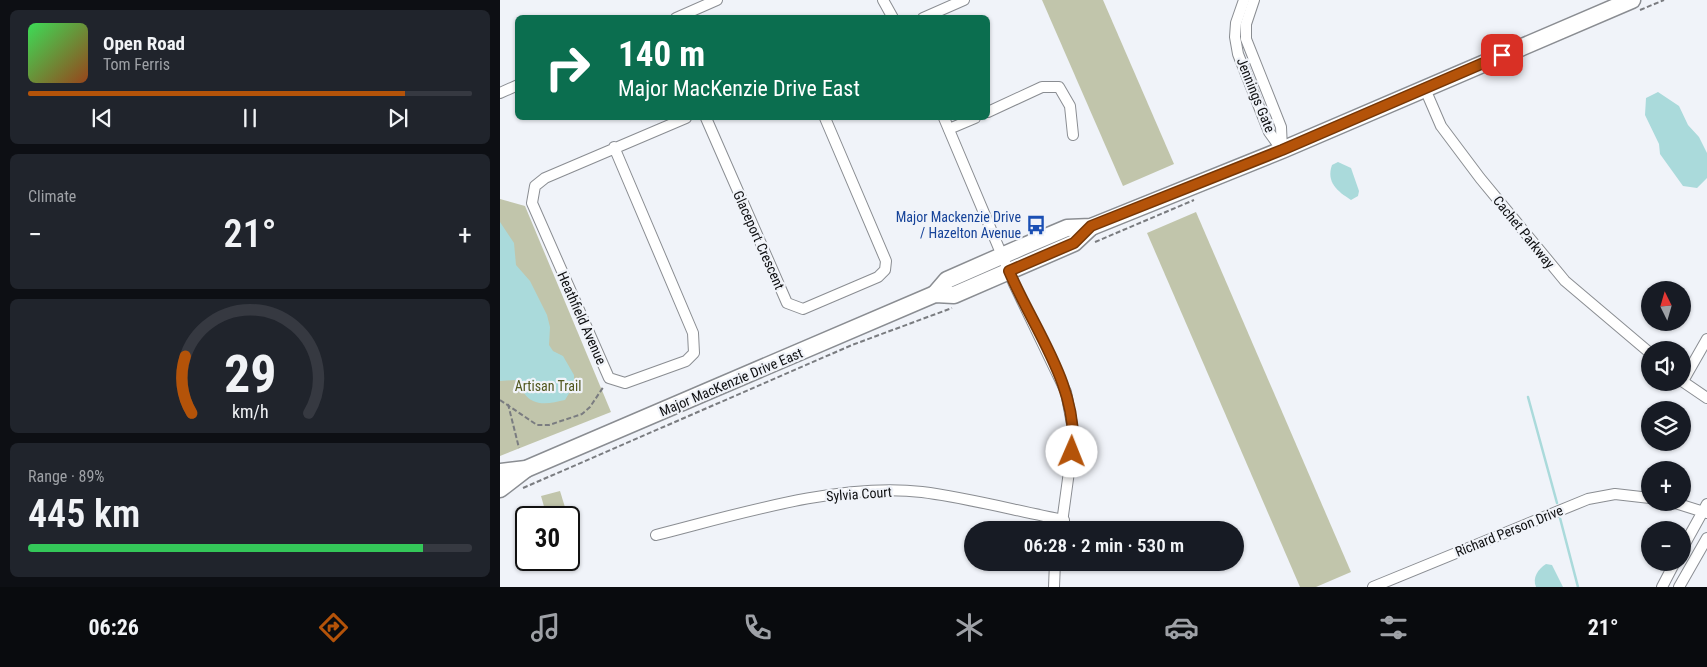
<!DOCTYPE html>
<meta charset="utf-8">
<style>
body{margin:0;font-family:"Roboto Condensed",sans-serif;background:#20242c;color:#f1f3f6;height:100vh;display:flex;flex-direction:column;font-size:19px;white-space:nowrap}
*{box-sizing:border-box;margin:0}
p{font-size:16px;color:#9ea1a6}
.icon{flex:none;width:28px;height:28px;fill:none;stroke:currentColor;stroke-width:2;stroke-linecap:round;stroke-linejoin:round}
.map{position:relative;flex:1;overflow:hidden}
.sheet{display:flex;flex-direction:column;gap:10px;padding:10px;background:#0d0f14;width:500px}
.sheet>*{flex:none}
.top-card{position:absolute;left:15px;top:15px;width:475px;height:105px;border-radius:8px;box-shadow:0 1px 4px #0004;background:#0b6e4f;color:#fff;overflow:hidden}
.needle{width:32px;rotate:355deg}
.fabs{position:absolute;left:1141px;top:281px;display:grid;gap:10px}
.fabs a{display:grid;place-items:center;width:50px;height:50px;border-radius:50%;background:#171b24;box-shadow:0 1px 4px #0004;font-size:25px}
.speed{position:absolute;left:15px;top:506px;display:flex;gap:10px;font-size:25px;font-weight:700;text-align:center}
.speed>*{display:grid;place-content:center;width:65px;height:65px;border-radius:50%;background:#171b24;box-shadow:0 1px 4px #0004;line-height:1}
.speed .limit{border:2px solid #111;border-radius:8px;background:#fff;color:#111}
.pin{position:absolute;display:grid;place-items:center;width:42px;height:42px;color:#fff;margin:-21px;border-radius:10px;box-shadow:0 2px 8px #0006}
.me{position:absolute;width:55px;margin:-28px;rotate:1deg;stroke-linejoin:round;filter:drop-shadow(0 0 4px #0008)}
.turn{display:flex;align-items:center;gap:18px;height:105px;padding:0 20px;font-size:22px}
.turn .icon{width:65px;height:65px;stroke-width:2.5}
.turn b{display:block;font-size:35px;line-height:42px}
.big{font-size:38px;font-weight:600;line-height:1.1}
.sheet .widget{flex:1;display:flex;flex-direction:column;justify-content:center;gap:8px;min-width:0;padding:0 18px;border-radius:8px;background:#20242c}
.sheet .dial{align-items:center;gap:0}
.dial svg{height:130px;overflow:visible;fill:none;stroke:#363941;stroke-width:7;stroke-linecap:round;text-anchor:middle}
.dial text{fill:#f1f3f6;stroke:none}
.song{display:flex;align-items:center;gap:15px}
.cover{width:60px;height:60px;border-radius:8px;background:linear-gradient(135deg,hsl(130 70% 55%),hsl(20 70% 35%))}
.played{height:5px;border-radius:2px;background:linear-gradient(90deg,#b45309 85%,#363941 85%)}
.keys{display:flex;justify-content:space-around;direction:ltr}
.heat{display:flex;justify-content:space-between;align-items:center;font-size:28px;direction:ltr}
.charge{height:8px;border-radius:4px;background:linear-gradient(90deg,#34c759 89%,#363941 0)}
.trip{position:absolute;left:464px;top:521px;width:280px;height:50px;border-radius:25px;background:#171b24;box-shadow:0 1px 4px #0004;font-weight:600;line-height:50px;text-align:center}
.dock{display:flex;height:80px;justify-content:space-around;align-items:center;background:#090b0e;color:#9ea1a6}
.dock .icon{width:35px;height:35px}
.dock .active{color:#b45309}
.dock b{font-size:22px;color:#f1f3f6}
main{display:flex;flex:1;min-height:0}
.map>svg:first-child{display:block}
.green{fill:#c1c5ab}
.water{fill:#aadadb}
.lines{fill:none;stroke-linecap:round;stroke-linejoin:round}
.stream{stroke:#aadadb;stroke-width:2.5}
.minor-casing{stroke:#8a8d92;stroke-width:12}
.primary-casing{stroke:#8a8d92;stroke-width:19}
.path{stroke:#7a7c80;stroke-width:2;stroke-dasharray:5 2.5;stroke-linecap:butt}
.minor{stroke:#fff;stroke-width:10}
.primary{stroke:#fff;stroke-width:16}
.route-casing{stroke:#753606;stroke-width:12}
.route{stroke:#b45309;stroke-width:9}
.labels{text-anchor:middle;stroke-width:4.5;stroke-linejoin:round;paint-order:stroke}
.street-label{font-size:14px;fill:#0e0f11;stroke:#f0f3f9}
.transit-label{font-size:14px;fill:#164399;stroke:#f0f3f9;text-anchor:end}
.park-label{font-size:14px;fill:#51571e;stroke:#f0f3f9}
</style>
<main>
<section class="sheet">
<div class="widget">
<div class="song"><i class="cover"></i><div><b>Open Road</b><p>Tom Ferris</p></div></div>
<div class="played"></div>
<div class="keys"><svg class="icon" aria-label="previous" viewBox="0 0 24 24"><path d="M18 5L8 12l10 7zM5 5v14"/></svg><svg class="icon" aria-label="pause" viewBox="0 0 24 24"><path d="M8 5v14M16 5v14"/></svg><svg class="icon" aria-label="next" viewBox="0 0 24 24"><path d="M6 5l10 7-10 7zM19 5v14"/></svg></div>
</div>
<div class="widget"><p>Climate</p>
<div class="heat"><a>−</a><b class="big">21°</b><a>+</a></div>
</div>
<div class="widget dial"><svg viewBox="0 0 100 80">
<path d="M14 69A42 42 0 1 1 86 69"/>
<path d="M14 69A42 42 0 0 1 10 34" stroke="#b45309"/>
<text x="50" y="56" font-size="32" font-weight="700">29</text>
<text x="50" y="72" font-size="11">km/h</text>
</svg></div>
<div class="widget"><p>Range · 89%</p><b class="big">445 km</b><div class="charge"></div></div>
</section>
<div class="map">
<svg width="1207" height="587" viewBox="0 0 1207 587">
<rect width="100%" height="100%" fill="#f0f3f9"/>
<g class="green">
<path d="M542 0H603L674 164 623 186Z"/>
<path d="M0 199 25 206 111 412 0 456Z"/>
<path d="M696 212 851 572 816 587H800L647 233Z"/>
<path d="M60 491 68 517H47L41 496Z"/>
</g>
<g class="water">
<path d="M1158 92 1179 106 1188 125 1199 137 1207 153V178L1197 188 1183 186 1160 154 1159 144 1145 115 1146 98Z"/>
<path d="M838 162 851 168 859 191 858 196 851 200C837 191 826 182 832 165Z"/>
<path d="M0 222 14 243 16 265 30 281 47 315 50 327 49 345 53 351 63 356 74 375V385L65 400C51 403 34 408 24 393 20 388 20 385 15 380L0 381Z"/>
<path d="M1046 564 1052 565 1063 587H1036C1032 578 1038 569 1046 564Z"/>
</g>
<g class="lines">
<g class="stream">
<path d="M1028 397 1057 503"/>
<path d="M1060 518 1078 587"/>
</g>
<defs>
<g id="minor">
<path d="M383 0 393 18"/>
<path d="M744 0 736 23 735 37 738 54 769 132 782 150"/>
<path d="M754 0 746 24V39L781 127 782 149"/>
<path d="M176 18 217 0"/>
<path d="M423 18 464 0"/>
<path d="M925 89 941 126 980 178 1065 281 1150 353"/>
<path d="M0 93 18 85"/>
<path d="M488 112 542 87H559L570 106 573 135"/>
<path d="M206 118 287 303 303 309 378 277 385 270 386 261 325 118"/>
<path d="M444 118 514 284 566 392 574 435 561 530"/>
<path d="M449 129 475 118"/>
<path d="M114 147 193 333 194 353 186 361 125 383 109 378 32 203 35 186 45 178 186 118"/>
<path d="M1182 381 1207 398"/>
<path d="M1183 381 1207 339"/>
<path d="M1172 502 1207 513"/>
<path d="M156 535C235 515 340 482 422 492 469 498 517 511 564 520"/>
<path d="M1182 549 1207 504"/>
<path d="M554 587 555 562"/>
<path d="M873 587 1088 499 1115 494 1150 498"/>
<path d="M1162 587 1175 562"/>
<path d="M1179 587 1207 538"/>
</g>
<g id="primary">
<path d="M435 294 447 280 522 247 567 228 591 227 782 150 1132 0"/>
<path d="M0 472 26 469 435 294 454 295 574 243 591 227"/>
<path d="M0 489 26 469"/>
</g>
</defs>
<use href="#minor" class="minor-casing"/>
<use href="#primary" class="primary-casing"/>
<g class="path">
<path d="M1140 10 1164 0"/>
<path d="M595 242 694 200"/>
<path d="M0 400 37 425H49L82 414 90 407 104 386"/>
<path d="M8 404 19 448"/>
<path d="M23 488 352 345 452 308"/>
</g>
<use href="#minor" class="minor"/>
<use href="#primary" class="primary"/>
</g>
<g class="lines">
<defs>
<path id="route" d="M572 452C580 388 533 328 509 271L574 243 591 226 782 150 1002 55"/>
</defs>
<use href="#route" class="route-casing"/>
<use href="#route" class="route"/>
</g>
<defs>
<symbol id="bus-bare" viewBox="-9 -9 18 18"><path d="M-5-6H5V4H4V6H2V4H-2V6H-4V4H-5ZM-3.5-4V0h7V-4ZM-3.5 1.2v1.5H-2V1.2ZM2 1.2v1.5H3.5V1.2Z" fill="#1a4fb4" stroke="#f0f3f9" stroke-width="2.5" paint-order="stroke"/></symbol>
</defs>
<g fill-rule="evenodd">
<use href="#bus-bare" x="522" y="211" width="28" height="28"/>
</g>
<g class="labels">
<g class="street-label">
<text transform="translate(756 95) rotate(68)" y="5">Jennings Gate</text>
<text transform="translate(1024 232) rotate(51)" y="5">Cachet Parkway</text>
<text transform="translate(259 240) rotate(66)" y="5">Glaceport Crescent</text>
<text transform="translate(82 318) rotate(66)" y="5">Heathfield Avenue</text>
<text transform="translate(231 382) rotate(-23)" y="5">Major MacKenzie Drive East</text>
<text transform="translate(359 494) rotate(-4)" y="5">Sylvia Court</text>
<text transform="translate(1009 531) rotate(-22)" y="5">Richard Person Drive</text>
</g>
<g class="transit-label">
<text x="521" y="222">Major Mackenzie Drive<tspan x="521" dy="16">/ Hazelton Avenue</tspan></text>
</g>
<g class="park-label">
<text x="48" y="391">Artisan Trail</text>
</g>
</g>
</svg>
<div class="fabs">
<a><svg class="needle" viewBox="-14 -14 28 28"><path d="M0-13l5 13h-10z" fill="#e53935"/><path d="M0 13l5-13h-10z" fill="#9ea1a6"/></svg></a>
<a><svg class="icon" aria-label="sound" viewBox="0 0 24 24"><path d="M4 9h4l5-4v14l-5-4H4zM17 9q2 3 0 6"/></svg></a>
<a><svg class="icon" aria-label="layers" viewBox="0 0 24 24"><path d="M12 4l9 5-9 5-9-5zM3 14l9 5 9-5"/></svg></a>
<a>+</a>
<a>−</a>
</div>
<div class="speed"><div class="limit">30</div></div>
<div class="pin" style="left:1002px;top:55px;background:#d93025"><svg class="icon" aria-label="arrive" viewBox="0 0 24 24"><path d="M6 21V4h12l-3 4 3 4H6"/></svg></div>
<svg class="me" style="left:572px;top:452px" viewBox="-20 -20 40 40"><circle r="19" fill="#fff"/><path d="M0-13L10 11 0 6-10 11z" fill="#b45309"/></svg>
<div class="trip">06:28 · 2 min · 530 m</div>
<div class="top-card">
<div class="turn"><svg class="icon" aria-label="right" viewBox="0 0 24 24"><path d="M7 20v-9h11M14 6l5 5-5 5"/></svg><div><b>140 m</b>Major MacKenzie Drive East</div></div>
</div>
</div>
</main>
<nav class="dock">
<b>06:26</b>
<svg class="icon active" aria-label="directions" viewBox="0 0 24 24"><path d="M12 3l9 9-9 9-9-9zM9 14v-3h6M13 9l2 2-2 2"/></svg>
<svg class="icon" aria-label="music" viewBox="0 0 24 24"><path d="M9 18V5l10-2v13"/><circle cx="6" cy="18" r="3"/><circle cx="16" cy="16" r="3"/></svg>
<svg class="icon" aria-label="phone" viewBox="0 0 24 24"><path d="M5 4h4l2 5-3 2q2 4 5 5l2-3 5 2v4C11 20 4 13 5 4z"/></svg>
<svg class="icon" aria-label="climate" viewBox="0 0 24 24"><path d="M12 3v18M4 7l16 10M4 17L20 7"/></svg>
<svg class="icon" aria-label="car" viewBox="0 0 24 24"><path d="M5 17H2v-5l4-1 3-4h7l3 4 3 1v5h-3M9 17h6M6 11h13"/><circle cx="7" cy="17" r="2"/><circle cx="17" cy="17" r="2"/></svg>
<svg class="icon" aria-label="filters" viewBox="0 0 24 24"><path d="M4 7h16M4 17h16"/><circle cx="9" cy="7" r="2"/><circle cx="15" cy="17" r="2"/></svg>
<b>21°</b>
</nav>
